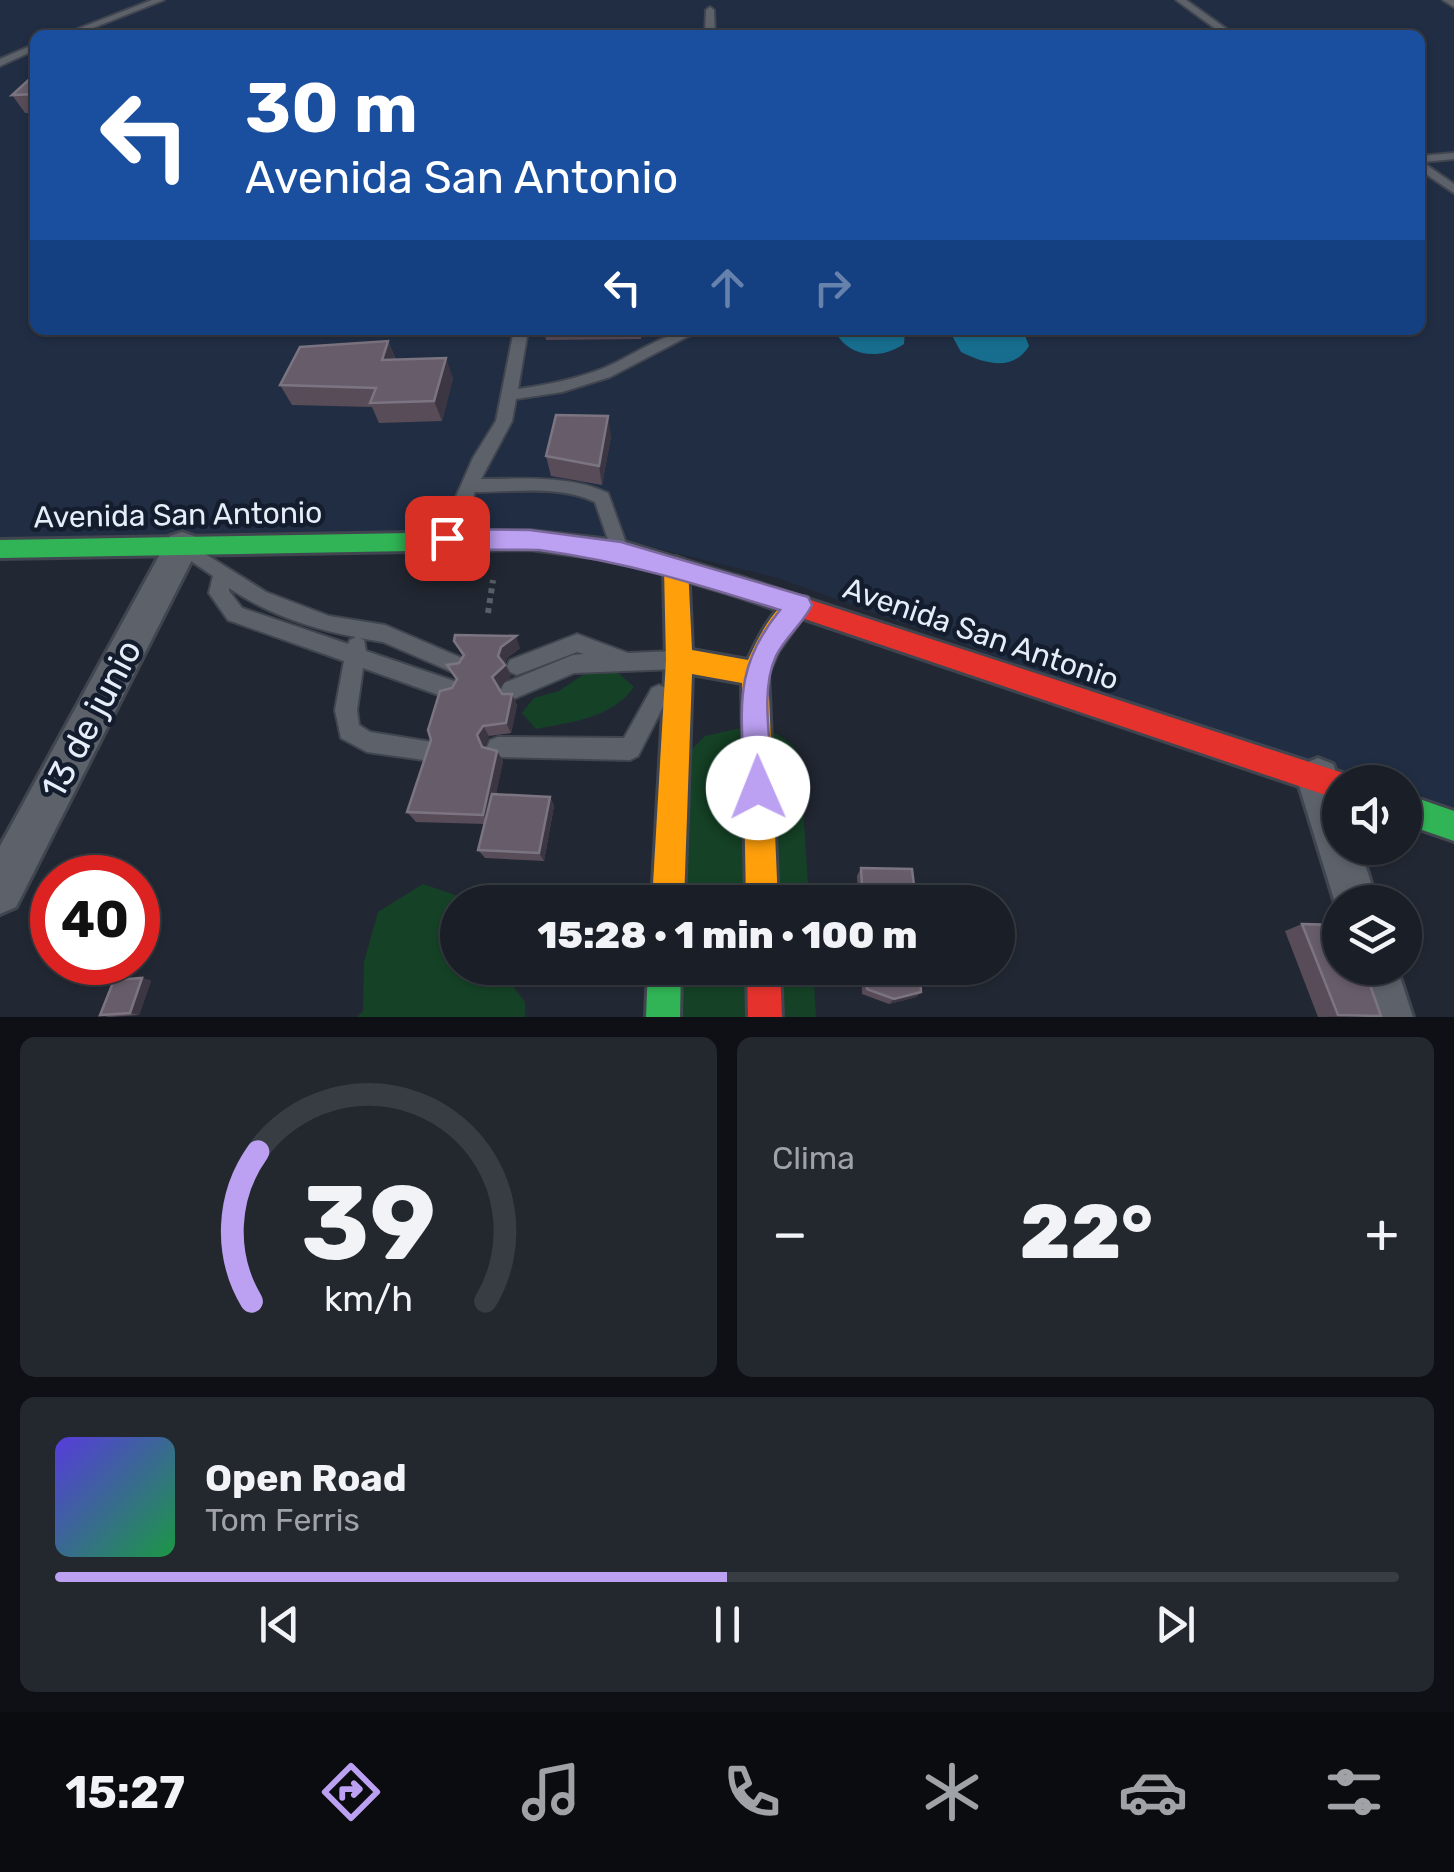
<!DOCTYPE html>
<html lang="es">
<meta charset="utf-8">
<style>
body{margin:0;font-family:Rubik,sans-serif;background:#23272e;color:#f1f3f6;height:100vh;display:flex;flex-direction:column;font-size:38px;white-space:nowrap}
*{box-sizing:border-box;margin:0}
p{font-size:32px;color:#9fa2a7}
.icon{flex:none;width:55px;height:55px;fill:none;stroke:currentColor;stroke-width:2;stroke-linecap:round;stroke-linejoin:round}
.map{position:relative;height:1017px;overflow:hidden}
.sheet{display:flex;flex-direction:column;gap:20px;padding:20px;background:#0e1015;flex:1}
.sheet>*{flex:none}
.hud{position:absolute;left:30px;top:30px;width:1395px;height:305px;border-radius:15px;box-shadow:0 2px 8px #0004,0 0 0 2px #383c43;background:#1a4fa0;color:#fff;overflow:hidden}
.tools{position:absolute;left:1322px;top:765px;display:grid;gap:20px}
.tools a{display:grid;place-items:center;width:100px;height:100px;border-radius:50%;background:#1a1e26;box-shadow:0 2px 8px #0004,0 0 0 2px #383c43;font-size:50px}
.speed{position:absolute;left:30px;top:855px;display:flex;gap:20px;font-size:50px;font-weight:700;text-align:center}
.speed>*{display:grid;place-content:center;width:130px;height:130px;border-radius:50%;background:#1a1e26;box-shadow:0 2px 8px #0004,0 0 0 2px #383c43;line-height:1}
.speed .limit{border:15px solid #d22;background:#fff;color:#111}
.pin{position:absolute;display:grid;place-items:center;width:85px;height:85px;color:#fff;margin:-42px;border-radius:20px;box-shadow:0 5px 15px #0006}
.me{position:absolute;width:110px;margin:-55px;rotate:359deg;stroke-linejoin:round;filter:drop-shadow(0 0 8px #0008)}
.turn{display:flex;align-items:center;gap:35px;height:210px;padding:0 50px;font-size:45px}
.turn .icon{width:130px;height:130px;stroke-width:2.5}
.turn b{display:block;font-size:70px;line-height:85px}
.lanes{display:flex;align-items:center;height:95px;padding:0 50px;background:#0003;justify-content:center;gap:50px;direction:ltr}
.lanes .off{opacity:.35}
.big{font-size:75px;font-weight:800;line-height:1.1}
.sheet .tile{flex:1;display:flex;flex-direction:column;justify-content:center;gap:15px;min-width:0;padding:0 35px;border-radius:15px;background:#23272e}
.sheet .dial{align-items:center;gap:0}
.dial svg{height:260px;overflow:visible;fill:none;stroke:#383c43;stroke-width:7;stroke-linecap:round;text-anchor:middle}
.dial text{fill:#f1f3f6;stroke:none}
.song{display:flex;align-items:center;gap:30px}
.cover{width:120px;height:120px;border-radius:15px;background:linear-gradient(135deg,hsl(250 70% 55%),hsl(140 70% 35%))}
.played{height:10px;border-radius:5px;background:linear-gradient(90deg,#bca0f2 50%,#383c43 50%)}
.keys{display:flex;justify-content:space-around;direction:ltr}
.heat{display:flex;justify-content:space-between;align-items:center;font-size:55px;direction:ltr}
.sheet .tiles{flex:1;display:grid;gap:20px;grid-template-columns:1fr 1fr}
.tile:last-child{grid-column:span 2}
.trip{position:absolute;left:440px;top:885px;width:575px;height:100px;border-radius:50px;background:#1a1e26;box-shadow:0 2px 8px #0004,0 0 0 2px #383c43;font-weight:800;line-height:100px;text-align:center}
.dock{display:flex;height:160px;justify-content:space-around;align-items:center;background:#0a0c0f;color:#9fa2a7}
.dock .icon{width:70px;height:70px}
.dock .on{color:#bca0f2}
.dock b{font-size:45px;color:#f1f3f6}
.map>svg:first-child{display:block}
.built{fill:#202d43;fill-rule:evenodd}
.green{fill:#154226}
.water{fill:#176d8e}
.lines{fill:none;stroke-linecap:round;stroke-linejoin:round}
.lane-casing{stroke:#40454f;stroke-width:4}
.street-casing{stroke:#40454f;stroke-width:6}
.fast-casing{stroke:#40454f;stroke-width:6}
.slow-casing{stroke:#40454f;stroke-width:6}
.jam-casing{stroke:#40454f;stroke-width:6}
.path{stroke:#595f66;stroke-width:6;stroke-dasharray:5 5;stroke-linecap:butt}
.lane{fill:#5d626a;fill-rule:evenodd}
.street{fill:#5d626a;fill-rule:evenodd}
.fast{fill:#30b455;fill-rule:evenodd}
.slow{fill:#ff9f0a;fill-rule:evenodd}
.jam{fill:#e5322d;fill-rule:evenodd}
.wall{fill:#584c59}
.shaded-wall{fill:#3c3643}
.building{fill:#675d6a;stroke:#7b7481;stroke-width:2.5}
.route{fill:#bca0f2;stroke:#7a689d;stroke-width:2.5}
.labels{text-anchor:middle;stroke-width:9;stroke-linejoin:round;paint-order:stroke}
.street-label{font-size:30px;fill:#e5edf9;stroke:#131d2e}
.near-street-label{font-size:35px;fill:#e5edf9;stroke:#131d2e}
</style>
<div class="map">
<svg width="1454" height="1017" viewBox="0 0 1454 1017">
<rect width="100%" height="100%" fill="#222833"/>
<path class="built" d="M0 0H1454V822L1405 782H1345L778 578 614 538H0ZM35 35H1420V330H35Z"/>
<g class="green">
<path d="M587 672 618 673 634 687C610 719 574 721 536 729L522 713 534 698 559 691Z"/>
<path d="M751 726C772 731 791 737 800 758L809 902H676L681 760 705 736Z"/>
<path d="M423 884 461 897 464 902H458V968H499L525 1002V1017H357L363 1011 364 962 378 912Z"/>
<path d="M674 968H813L816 1017H672Z"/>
</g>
<g class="water">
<path d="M905 330 904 344C881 360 848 358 835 331Z"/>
<path d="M949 330H1023L1029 346C1013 372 985 364 961 352Z"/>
</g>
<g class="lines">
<defs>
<g id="lane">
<path d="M152 0H164L75 35H62Z"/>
<path d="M1176 0H1186L1235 35H1224Z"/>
<path d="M1443 0H1454V7Z"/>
<path d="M710 7 714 10 715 35H705L706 10Z"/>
<path d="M35 44V50L0 66V59Z"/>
<path d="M1454 153V159L1422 162 1454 184V193L1420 170V156Z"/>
<path d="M514 330H528L518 389C547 385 576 379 604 368 635 355 666 330 700 330L610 377 562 392 516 399 512 421 481 479C524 479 568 475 608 493L627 546 624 551H612L595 502C560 485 514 492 475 492L453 543H441L438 538 473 458 496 421Z"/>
<path d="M191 545 266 592 329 616 385 625 464 659 467 665 464 671 457 674 383 642 359 638 364 640 366 651 457 682 460 689 457 696 450 699 363 668 357 710 359 725 370 732 432 742 435 749 432 756 424 760 367 752 341 738 335 710 344 661 228 620 209 593 213 576 185 557 182 552 185 547ZM229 588C266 613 312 629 356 637L350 640 348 644 242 608 229 591Z"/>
<path d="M577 634 628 653 675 651 682 654 685 660 682 666 675 669 574 673 511 700 504 697 501 690 504 683 573 655 584 654 577 652 517 675 510 672 507 666 510 660Z"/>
<path d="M659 685 666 688 669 695 638 756 630 760 498 757 490 754 487 747 490 740 498 737 624 738 652 688Z"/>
</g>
<g id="street">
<path d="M182 532 194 536 199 546 16 907 0 914V846L170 536Z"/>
<path d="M1318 758 1333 764 1340 783V848H1360L1377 902H1340V919L1297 779 1303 764Z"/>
<path d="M1349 968H1397L1413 1017H1363Z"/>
</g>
<g id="fast">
<path d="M530 531 621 541 746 579 749 586 746 593 737 596 621 561 530 549 0 558V540Z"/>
<path d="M1405 794 1454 811V841L1405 824Z"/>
<path d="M648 968H681L680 1017H646Z"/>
</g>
<path id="slow" d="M676 557 684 560 688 567 692 650 748 660C757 640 781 588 808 598L811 605 778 651 768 673 778 902H746L742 683 692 674 684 902H652L666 660 664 567 668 560Z"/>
<g id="jam">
<path d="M737 576 1340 772 1350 776 1353 782H1340V800L728 593 725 586 728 579Z"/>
<path d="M747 968H780L782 1017H748Z"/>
</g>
</defs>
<use href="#lane" class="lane-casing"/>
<use href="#street" class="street-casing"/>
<use href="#fast" class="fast-casing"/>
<use href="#slow" class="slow-casing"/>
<use href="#jam" class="jam-casing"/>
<path class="path" d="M488 613 493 580"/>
<use href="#lane" class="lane"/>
<use href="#street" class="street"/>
<use href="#fast" class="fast"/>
<use href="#slow" class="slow"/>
<use href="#jam" class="jam"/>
</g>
<g class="wall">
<path d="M35 74V113H25L12 95Z"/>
<path d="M544 330H642L641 339 546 340Z"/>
<path d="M388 341 396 360 453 378 442 421 379 423 372 407 292 405 280 385Z"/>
<path d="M611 436 602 485 551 476 546 456Z"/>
<path d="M454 641 520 648 507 658 505 664 511 676 498 688 502 694H512L517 705 511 733 489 736 484 746V748L497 751 503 761 496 794 550 797 554 806 544 861 485 858 478 850 485 824 416 822 407 812 452 688 456 680 447 665 459 663 463 657Z"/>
<path d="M861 868 916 902H858L857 876Z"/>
<path d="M1302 924 1381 1016 1318 1017 1285 931Z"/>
<path d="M861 968H923L924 974 920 978 921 992 916 997 889 1004 862 994Z"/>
<path d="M142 978 151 981 139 1015 109 1017 100 1015Z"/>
</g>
<g class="shaded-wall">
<path d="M388 341 396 361 382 360Z"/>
<path d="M446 358 453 378 442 421 434 401Z"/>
<path d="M608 416 611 436 602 485 599 466Z"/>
<path d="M516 636 520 648 507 658 504 666 505 665 511 676 498 689 492 677 501 647Z"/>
<path d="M512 694 517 705 511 733 506 723Z"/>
<path d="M483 726 489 736 484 746 489 758 477 735Z"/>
<path d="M497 751 503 761 490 824 483 815Z"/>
<path d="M550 797 554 806 544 861 539 853Z"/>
<path d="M142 978 151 981 139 1015 130 1013Z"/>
<path d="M921 992 916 997 889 1004 894 999Z"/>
</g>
<g class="building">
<path d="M35 74V94L12 95Z"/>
<path d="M388 341 382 360 446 358 434 401 370 403 376 388 280 385 300 347Z"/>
<path d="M556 415 608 416 599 466 546 456Z"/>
<path d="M455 635 516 636 501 647 498 656 505 665 492 677 502 694H512L506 723 483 726 477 735 482 747 497 751 483 815 407 812 431 740 428 730 440 691 452 688 457 679 447 665 459 663 464 655 454 641Z"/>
<path d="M492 794 550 797 539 853 478 850Z"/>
<path d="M861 868 912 869 916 902H863Z"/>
<path d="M1302 924 1340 925V968H1364L1381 1016 1338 1015Z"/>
<path d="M866 968H923L924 974H920L921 992 894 999 867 989Z"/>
<path d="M142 978 130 1013 100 1015 114 980Z"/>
</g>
<path class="route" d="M447 529 530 530 621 542 808 597 812 605C803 624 785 637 776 656 759 692 772 748 773 788L769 798 758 802 748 798 744 788C743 713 730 671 780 610 697 584 627 562 539 550 518 548 444 555 435 538Z"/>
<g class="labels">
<g class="street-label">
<text transform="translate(178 515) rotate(-1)" y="10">Avenida San Antonio</text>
<text transform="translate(981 634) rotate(19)" y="10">Avenida San Antonio</text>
</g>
<g class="near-street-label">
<text transform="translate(91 719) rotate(-62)" y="12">13 de junio</text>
</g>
</g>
</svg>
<div class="tools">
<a><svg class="icon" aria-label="sound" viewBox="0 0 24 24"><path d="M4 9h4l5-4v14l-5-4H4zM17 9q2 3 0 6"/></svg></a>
<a><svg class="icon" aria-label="layers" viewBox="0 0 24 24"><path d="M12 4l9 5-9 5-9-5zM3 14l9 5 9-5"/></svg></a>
</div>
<div class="speed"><div class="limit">40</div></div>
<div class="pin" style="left:447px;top:538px;background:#d93025"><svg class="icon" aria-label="arrive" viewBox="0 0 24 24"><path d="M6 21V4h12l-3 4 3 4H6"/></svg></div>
<svg class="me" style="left:758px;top:788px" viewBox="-20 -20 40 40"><circle r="19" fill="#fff"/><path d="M0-13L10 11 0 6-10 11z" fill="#bca0f2"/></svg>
<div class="trip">15:28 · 1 min · 100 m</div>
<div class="hud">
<div class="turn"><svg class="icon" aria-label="left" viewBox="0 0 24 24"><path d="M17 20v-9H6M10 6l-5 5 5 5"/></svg><div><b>30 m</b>Avenida San Antonio</div></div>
<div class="lanes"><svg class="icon" aria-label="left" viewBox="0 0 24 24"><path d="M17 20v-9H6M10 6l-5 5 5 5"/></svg><svg class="icon off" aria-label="ahead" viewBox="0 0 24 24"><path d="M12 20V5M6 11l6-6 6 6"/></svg><svg class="icon off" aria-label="right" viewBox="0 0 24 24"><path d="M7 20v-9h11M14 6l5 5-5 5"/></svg></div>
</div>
</div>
<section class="sheet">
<div class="tiles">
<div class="tile dial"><svg viewBox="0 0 100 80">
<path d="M14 69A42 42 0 1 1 86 69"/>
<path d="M14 69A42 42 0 0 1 16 23" stroke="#bca0f2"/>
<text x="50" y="56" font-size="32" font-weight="700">39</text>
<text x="50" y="72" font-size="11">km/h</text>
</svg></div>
<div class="tile"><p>Clima</p>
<div class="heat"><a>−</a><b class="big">22°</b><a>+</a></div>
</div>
<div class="tile">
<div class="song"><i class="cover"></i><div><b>Open Road</b><p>Tom Ferris</p></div></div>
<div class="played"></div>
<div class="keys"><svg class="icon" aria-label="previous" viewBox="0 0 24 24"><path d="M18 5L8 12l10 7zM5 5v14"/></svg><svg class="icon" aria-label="pause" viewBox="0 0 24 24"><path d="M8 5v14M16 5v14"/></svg><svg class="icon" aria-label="next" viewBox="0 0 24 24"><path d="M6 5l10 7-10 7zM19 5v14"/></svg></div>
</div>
</div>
</section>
<nav class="dock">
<b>15:27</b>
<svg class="icon on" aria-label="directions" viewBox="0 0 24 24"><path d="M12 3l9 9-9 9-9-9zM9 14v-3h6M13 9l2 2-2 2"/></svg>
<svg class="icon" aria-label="music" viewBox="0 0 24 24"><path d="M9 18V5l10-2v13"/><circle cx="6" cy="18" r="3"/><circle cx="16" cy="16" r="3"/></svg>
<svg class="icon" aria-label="phone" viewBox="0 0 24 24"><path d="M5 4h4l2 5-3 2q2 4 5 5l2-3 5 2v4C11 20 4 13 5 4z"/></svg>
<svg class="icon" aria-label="climate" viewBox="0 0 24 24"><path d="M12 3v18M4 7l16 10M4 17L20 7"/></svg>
<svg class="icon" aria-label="car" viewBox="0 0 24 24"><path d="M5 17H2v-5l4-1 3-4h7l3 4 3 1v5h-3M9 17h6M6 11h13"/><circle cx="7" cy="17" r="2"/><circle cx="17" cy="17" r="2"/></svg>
<svg class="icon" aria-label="filters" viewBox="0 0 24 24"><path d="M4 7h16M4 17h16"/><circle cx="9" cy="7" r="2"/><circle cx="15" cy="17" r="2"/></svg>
</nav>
